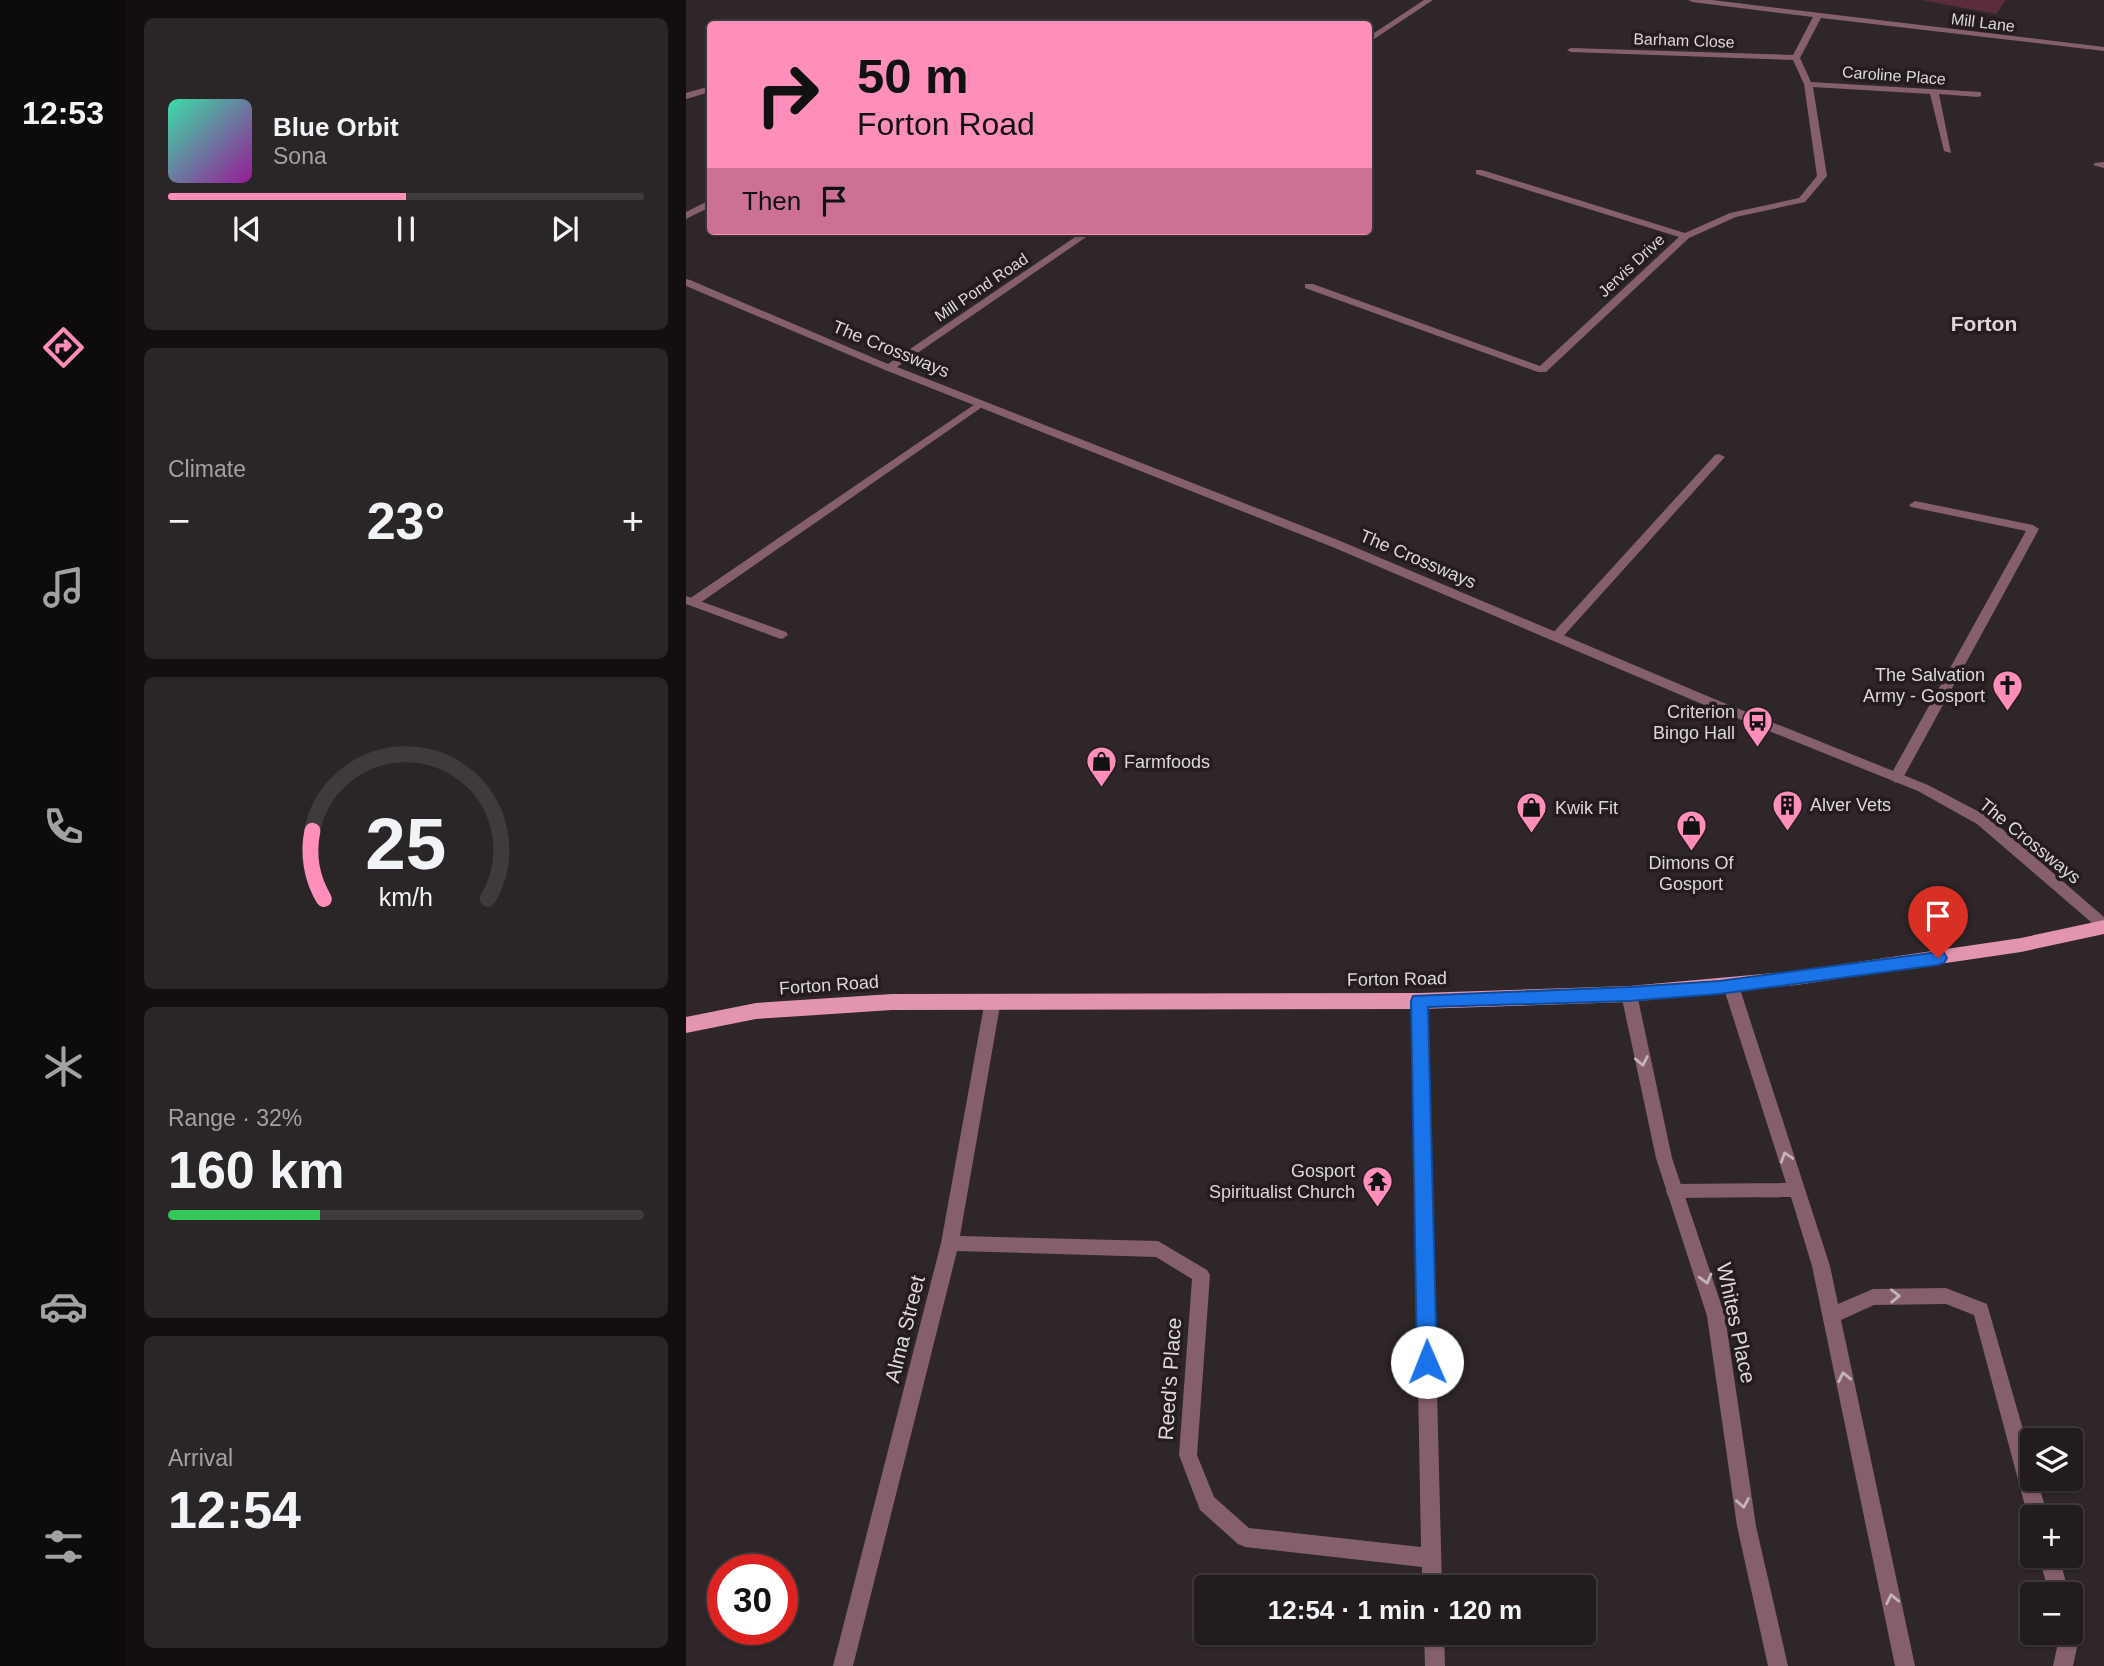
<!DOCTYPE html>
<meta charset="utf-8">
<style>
body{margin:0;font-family:Arial,sans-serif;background:#2a2527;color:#f1f3f6;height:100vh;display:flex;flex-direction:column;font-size:26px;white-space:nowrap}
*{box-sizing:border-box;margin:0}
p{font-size:23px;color:#a2a1a4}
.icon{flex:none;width:38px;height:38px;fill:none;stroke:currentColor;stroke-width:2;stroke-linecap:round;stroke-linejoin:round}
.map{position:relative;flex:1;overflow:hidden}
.side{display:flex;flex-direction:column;gap:18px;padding:18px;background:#130f10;width:560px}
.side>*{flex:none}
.hud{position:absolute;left:21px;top:21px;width:665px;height:214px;border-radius:7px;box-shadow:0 2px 5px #0004,0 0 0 2px #3f3a3c;background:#ff8eba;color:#111;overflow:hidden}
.fabs{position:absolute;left:1334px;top:1428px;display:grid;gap:14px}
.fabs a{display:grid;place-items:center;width:63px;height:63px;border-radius:7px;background:#221c1e;box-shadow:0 2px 5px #0004,0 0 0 2px #3f3a3c;font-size:35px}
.speed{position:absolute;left:21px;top:1554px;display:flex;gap:14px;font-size:35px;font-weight:700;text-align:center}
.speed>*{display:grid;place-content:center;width:91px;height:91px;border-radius:50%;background:#221c1e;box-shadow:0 2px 5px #0004,0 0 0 2px #3f3a3c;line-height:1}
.speed .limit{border:10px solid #d22;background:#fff;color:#111}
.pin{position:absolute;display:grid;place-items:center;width:60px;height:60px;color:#fff;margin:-72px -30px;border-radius:50% 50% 50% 0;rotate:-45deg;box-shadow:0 0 7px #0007}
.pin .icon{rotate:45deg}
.me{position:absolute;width:77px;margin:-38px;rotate:359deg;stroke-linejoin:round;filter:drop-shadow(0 0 5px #0008)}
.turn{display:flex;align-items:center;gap:24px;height:147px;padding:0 35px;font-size:32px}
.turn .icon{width:91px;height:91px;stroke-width:2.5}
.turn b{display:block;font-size:49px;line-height:60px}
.then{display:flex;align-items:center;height:66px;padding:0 35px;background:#0003;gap:14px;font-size:26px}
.big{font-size:52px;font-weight:600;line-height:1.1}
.side .tile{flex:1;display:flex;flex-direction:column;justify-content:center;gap:10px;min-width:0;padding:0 24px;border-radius:10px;background:#2a2527}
.side .dial{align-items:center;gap:0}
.dial svg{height:182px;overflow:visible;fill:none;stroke:#3f3a3c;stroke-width:7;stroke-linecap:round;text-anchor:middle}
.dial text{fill:#f1f3f6;stroke:none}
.song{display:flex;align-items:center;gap:21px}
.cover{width:84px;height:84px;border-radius:10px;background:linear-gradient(135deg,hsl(160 70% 55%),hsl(300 70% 35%))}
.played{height:7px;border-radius:4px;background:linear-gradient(90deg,#ff8eba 50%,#3f3a3c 50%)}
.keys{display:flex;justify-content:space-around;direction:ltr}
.heat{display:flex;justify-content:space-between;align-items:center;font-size:38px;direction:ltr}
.charge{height:10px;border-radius:5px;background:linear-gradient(90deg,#34c759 32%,#3f3a3c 0)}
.trip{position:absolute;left:508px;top:1575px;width:402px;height:70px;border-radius:7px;background:#221c1e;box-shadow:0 2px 5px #0004,0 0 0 2px #3f3a3c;font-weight:600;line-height:70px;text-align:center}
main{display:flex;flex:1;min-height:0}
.menu{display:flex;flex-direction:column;width:126px;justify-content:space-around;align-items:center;background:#0e0b0c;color:#a2a1a4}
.menu .icon{width:49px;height:49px}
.menu .active{color:#ff8eba}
.menu b{font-size:32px;color:#f1f3f6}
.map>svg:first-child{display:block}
.green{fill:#5b2c3e}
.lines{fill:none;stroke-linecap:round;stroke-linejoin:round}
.service{fill:#855f6d;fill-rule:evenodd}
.minor{fill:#855f6d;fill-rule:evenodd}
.primary{fill:#e394b1;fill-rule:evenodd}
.oneway{stroke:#c3b4b9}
.route{fill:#1a73e8;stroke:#114b97;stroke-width:2}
.labels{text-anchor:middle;stroke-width:7;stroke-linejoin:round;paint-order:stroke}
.far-street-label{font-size:16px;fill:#ddd8d9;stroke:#241c1f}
.street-label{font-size:18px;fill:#ddd8d9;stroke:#241c1f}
.poi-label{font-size:18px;fill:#ddd8d9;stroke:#241c1f;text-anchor:end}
.far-district-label{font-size:21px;font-weight:bold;fill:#dfd5d8;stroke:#241c1f}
.near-street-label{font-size:21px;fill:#ddd8d9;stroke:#241c1f}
</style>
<main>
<nav class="menu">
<b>12:53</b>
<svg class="icon active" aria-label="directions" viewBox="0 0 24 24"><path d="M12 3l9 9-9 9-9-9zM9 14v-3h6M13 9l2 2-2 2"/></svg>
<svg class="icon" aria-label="music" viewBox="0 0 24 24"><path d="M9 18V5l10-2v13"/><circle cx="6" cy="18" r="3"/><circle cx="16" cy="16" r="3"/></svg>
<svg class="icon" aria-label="phone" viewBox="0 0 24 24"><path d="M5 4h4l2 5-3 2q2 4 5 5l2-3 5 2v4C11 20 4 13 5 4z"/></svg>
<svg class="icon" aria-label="climate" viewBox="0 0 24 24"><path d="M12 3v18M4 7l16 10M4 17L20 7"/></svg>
<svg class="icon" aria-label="car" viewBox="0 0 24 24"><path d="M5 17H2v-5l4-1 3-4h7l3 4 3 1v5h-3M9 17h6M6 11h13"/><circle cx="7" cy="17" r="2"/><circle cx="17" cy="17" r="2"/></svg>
<svg class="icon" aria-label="filters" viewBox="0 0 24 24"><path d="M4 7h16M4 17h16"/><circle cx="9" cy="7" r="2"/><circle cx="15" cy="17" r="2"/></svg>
</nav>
<section class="side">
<div class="tile">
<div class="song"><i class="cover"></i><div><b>Blue Orbit</b><p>Sona</p></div></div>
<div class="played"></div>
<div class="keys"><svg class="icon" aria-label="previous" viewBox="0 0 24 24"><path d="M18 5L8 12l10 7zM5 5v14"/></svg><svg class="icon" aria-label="pause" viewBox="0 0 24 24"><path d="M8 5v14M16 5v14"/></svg><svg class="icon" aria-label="next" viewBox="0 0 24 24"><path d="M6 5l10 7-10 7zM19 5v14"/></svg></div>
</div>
<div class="tile"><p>Climate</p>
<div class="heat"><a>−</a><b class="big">23°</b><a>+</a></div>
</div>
<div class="tile dial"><svg viewBox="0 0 100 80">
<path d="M14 69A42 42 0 1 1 86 69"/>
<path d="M14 69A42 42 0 0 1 9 39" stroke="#ff8eba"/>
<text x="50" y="56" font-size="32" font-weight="700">25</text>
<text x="50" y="72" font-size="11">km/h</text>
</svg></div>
<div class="tile"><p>Range · 32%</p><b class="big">160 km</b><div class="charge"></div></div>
<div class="tile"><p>Arrival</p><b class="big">12:54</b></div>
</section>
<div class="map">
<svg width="1418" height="1666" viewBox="0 0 1418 1666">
<rect width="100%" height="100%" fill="#2e2628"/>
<path class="green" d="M1235 0H1320L1310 14Z"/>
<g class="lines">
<g class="service">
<path d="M1418 162V168L1407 165 1409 163Z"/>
<path d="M295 400 300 403 299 405 11 605H3L1 602 3 599Z"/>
<path d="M1033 454 1039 457 1037 459 874 640H866L864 637 866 634 1029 455Z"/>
<path d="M1229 501 1347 525 1353 529 1217 778 1210 783 1203 778 1340 531 1225 507 1223 505Z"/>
<path d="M1045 980 1050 982 1053 986 1144 1266 1152 1304 1187 1289 1260 1288 1301 1304 1346 1461V1479H1351L1362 1517H1346V1524L1342 1517 1288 1315 1260 1304 1188 1305 1155 1320 1229 1666H1209L1126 1266 1105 1197 988 1198 982 1196 980 1191 982 1186 988 1184 1100 1183 1037 986 1040 982Z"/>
<path d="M1353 1556H1373L1383 1594H1363Z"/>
<path d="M1384 1623 1391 1626 1394 1633 1387 1666H1367L1374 1633H1384Z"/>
</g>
<g class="minor">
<path d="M738 0H747L682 43V37Z"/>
<path d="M1002 0H1026L1418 47V51L1135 18 1114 58 1125 82 1295 92V96L1292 97 1253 94 1265 153 1258 151 1244 94 1127 87 1141 176 1119 202 1050 217 1003 238 860 372H852L619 288V284H627L854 366 993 237 790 174V170H796L999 233 1044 213 1113 198 1131 176 1118 84 1107 60 885 52 881 50 885 48 1107 55 1127 17 1006 2Z"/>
<path d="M24 86V92L0 99V93Z"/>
<path d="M24 200V207L0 219V212Z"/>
<path d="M398 231H409L211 367 652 540 1026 698 1242 785 1301 816 1418 917V931L1413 929 1291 824 1232 791 1016 704 644 546 199 370 0 286V279L4 280 202 364Z"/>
<path d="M0 596 100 632 102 635 96 639 92 638 0 604Z"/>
<path d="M943 988 948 990 951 994 986 1158 1039 1316 1070 1526 1102 1666H1082L1051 1526 1021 1316 970 1158 935 994 938 990Z"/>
<path d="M307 994 312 996 315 1000 274 1236 472 1241 521 1270 524 1275 511 1455 528 1497 563 1528 735 1547 725 1001 728 997 733 995 738 997 741 1001 756 1587H736V1567L559 1547 552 1544 514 1510 493 1455 506 1279 470 1257 271 1251 167 1666H147L255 1243 299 1000 302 996Z"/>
<path d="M738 1633H758L759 1666H739Z"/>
</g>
<path class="primary" d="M1418 920V934L1335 952 1110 985 943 1002 733 1009 206 1010 70 1019 0 1033V1017L70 1003 206 994 733 993 943 986 1110 971 1335 938Z"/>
</g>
<defs><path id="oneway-chevron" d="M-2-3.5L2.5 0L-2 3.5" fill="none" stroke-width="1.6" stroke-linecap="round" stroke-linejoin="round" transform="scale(1.75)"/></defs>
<g class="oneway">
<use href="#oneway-chevron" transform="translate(956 1061) rotate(79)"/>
<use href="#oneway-chevron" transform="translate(1100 1157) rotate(-108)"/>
<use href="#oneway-chevron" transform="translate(1020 1279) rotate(75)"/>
<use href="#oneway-chevron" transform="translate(1209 1296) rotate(-1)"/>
<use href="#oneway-chevron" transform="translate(1158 1377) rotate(-102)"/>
<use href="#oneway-chevron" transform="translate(1057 1503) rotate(80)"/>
<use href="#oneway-chevron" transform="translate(1206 1599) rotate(-102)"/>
</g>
<path class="route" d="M1252 952 1258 953 1261 958 1258 963 1252 965 1033 994 943 1001 742 1007 751 1362 748 1369 741 1372 734 1369 731 1362 725 1001 727 996 943 987 1033 981Z"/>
<defs>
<symbol id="church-pin" viewBox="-11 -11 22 30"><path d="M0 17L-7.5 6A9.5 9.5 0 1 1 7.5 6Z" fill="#ff8eba" stroke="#241c1f"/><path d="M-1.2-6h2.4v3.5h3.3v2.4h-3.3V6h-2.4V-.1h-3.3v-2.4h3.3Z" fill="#111"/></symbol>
<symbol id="bus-pin" viewBox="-11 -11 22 30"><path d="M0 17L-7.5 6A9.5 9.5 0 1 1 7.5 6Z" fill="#ff8eba" stroke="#241c1f"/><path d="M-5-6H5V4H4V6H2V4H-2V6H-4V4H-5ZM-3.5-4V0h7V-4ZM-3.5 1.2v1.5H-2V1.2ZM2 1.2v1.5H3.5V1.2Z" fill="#111"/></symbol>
<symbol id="shop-pin" viewBox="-11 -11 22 30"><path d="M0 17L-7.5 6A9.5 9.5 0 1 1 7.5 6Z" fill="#ff8eba" stroke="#241c1f"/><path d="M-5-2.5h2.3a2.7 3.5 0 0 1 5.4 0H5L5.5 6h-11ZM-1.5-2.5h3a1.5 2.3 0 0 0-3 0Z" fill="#111"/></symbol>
<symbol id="building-pin" viewBox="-11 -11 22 30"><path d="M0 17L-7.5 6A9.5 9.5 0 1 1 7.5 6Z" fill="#ff8eba" stroke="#241c1f"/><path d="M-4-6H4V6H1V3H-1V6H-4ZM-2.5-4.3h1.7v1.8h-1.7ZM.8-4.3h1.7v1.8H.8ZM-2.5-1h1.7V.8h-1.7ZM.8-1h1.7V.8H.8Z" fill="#111"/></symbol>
<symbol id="temple-pin" viewBox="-11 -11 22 30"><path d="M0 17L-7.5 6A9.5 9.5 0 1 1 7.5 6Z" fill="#ff8eba" stroke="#241c1f"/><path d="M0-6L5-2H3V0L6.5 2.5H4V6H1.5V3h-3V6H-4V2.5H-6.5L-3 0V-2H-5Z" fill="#111"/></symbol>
</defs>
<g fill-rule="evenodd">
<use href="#church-pin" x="1304" y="668" width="35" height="47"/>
<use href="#bus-pin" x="1054" y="704" width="35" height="47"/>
<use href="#shop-pin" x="398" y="744" width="35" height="47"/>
<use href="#building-pin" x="1084" y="788" width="35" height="47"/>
<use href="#shop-pin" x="828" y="790" width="35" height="47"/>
<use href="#shop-pin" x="988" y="808" width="35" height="47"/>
<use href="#temple-pin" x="674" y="1164" width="35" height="47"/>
</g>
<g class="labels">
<g class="far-street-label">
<text transform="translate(1297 22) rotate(7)" y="6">Mill Lane</text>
<text transform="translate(998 40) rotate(2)" y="6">Barham Close</text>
<text transform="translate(1208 75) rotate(4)" y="6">Caroline Place</text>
<text transform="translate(945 265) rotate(-43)" y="6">Jervis Drive</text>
<text transform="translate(295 287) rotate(-34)" y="6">Mill Pond Road</text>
</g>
<g class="street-label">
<text transform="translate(205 349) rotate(22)" y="6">The Crossways</text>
<text transform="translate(732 559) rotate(23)" y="6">The Crossways</text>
<text transform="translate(1344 841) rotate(39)" y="6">The Crossways</text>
<text transform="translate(711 979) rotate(-1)" y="6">Forton Road</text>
<text transform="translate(143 985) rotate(-4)" y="6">Forton Road</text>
</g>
<g class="poi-label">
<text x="1299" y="681">The Salvation<tspan x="1299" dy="21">Army - Gosport</tspan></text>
<text x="1049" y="718">Criterion<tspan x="1049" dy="21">Bingo Hall</tspan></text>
<text x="438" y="768" text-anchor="start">Farmfoods</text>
<text x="1124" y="811" text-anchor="start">Alver Vets</text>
<text x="869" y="814" text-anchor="start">Kwik Fit</text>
<text x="1005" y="869" text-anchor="middle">Dimons Of<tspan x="1005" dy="21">Gosport</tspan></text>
<text x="669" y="1177">Gosport<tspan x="669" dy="21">Spiritualist Church</tspan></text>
</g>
<g class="far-district-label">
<text x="1298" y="331">Forton</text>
</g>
<g class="near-street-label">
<text transform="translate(1050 1323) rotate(78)" y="7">Whites Place</text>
<text transform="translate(219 1329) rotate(-76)" y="7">Alma Street</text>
<text transform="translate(484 1379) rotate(-86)" y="7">Reed's Place</text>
</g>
</g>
</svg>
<div class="fabs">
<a><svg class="icon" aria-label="layers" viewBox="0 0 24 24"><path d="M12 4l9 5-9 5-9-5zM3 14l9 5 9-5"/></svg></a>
<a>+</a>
<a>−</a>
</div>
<div class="speed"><div class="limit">30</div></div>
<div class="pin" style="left:1252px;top:958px;background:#d93025"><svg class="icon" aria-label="arrive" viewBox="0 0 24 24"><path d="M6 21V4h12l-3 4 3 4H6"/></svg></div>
<svg class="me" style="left:741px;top:1362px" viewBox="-20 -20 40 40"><circle r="19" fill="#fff"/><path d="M0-13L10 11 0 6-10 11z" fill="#1a73e8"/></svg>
<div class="trip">12:54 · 1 min · 120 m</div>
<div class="hud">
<div class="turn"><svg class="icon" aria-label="right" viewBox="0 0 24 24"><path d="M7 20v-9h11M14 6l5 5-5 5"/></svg><div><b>50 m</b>Forton Road</div></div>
<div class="then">Then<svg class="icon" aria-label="arrive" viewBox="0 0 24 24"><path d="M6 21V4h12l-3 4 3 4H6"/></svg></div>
</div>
</div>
</main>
